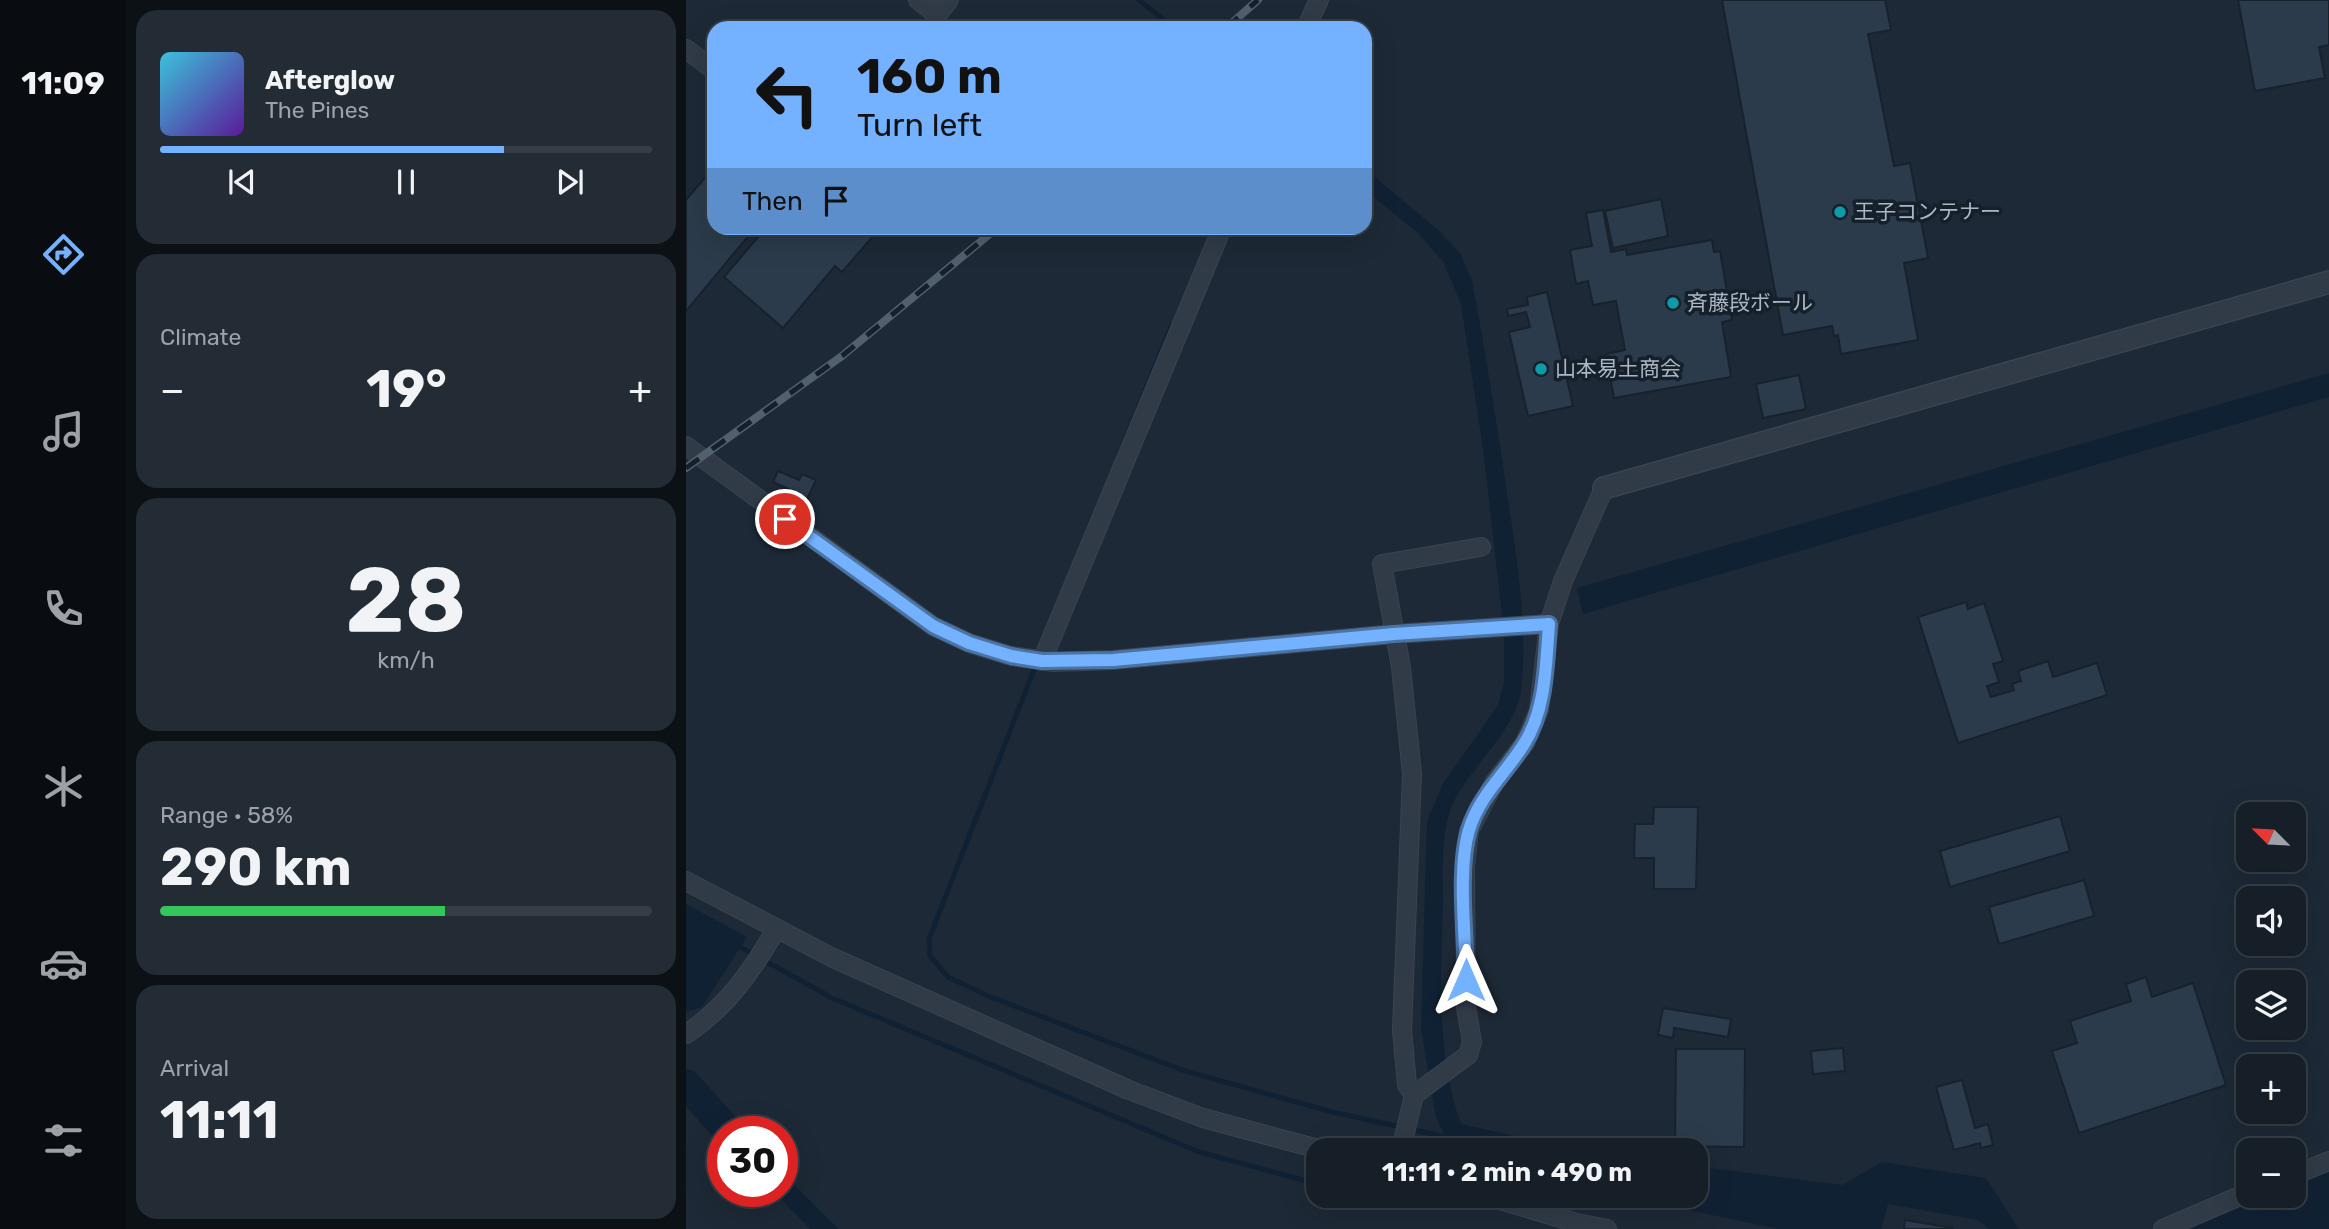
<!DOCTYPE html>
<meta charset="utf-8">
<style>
body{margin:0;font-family:Rubik,"Noto Sans JP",sans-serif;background:#232c34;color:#f1f3f6;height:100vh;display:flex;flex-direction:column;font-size:26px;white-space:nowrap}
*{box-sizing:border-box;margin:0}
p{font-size:23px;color:#9ea2a8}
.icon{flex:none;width:38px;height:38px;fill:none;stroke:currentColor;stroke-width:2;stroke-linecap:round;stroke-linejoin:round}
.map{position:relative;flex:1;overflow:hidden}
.drawer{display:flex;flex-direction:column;gap:10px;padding:10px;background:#0c1116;width:560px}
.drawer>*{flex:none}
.top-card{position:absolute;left:21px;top:21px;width:665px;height:214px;border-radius:21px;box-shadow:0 7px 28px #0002,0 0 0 2px #353d45;background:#74b2ff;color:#111;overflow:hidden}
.needle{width:46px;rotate:294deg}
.fabs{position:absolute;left:1550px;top:802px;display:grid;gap:14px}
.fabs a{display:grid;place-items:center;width:70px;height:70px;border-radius:14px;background:#161f28;box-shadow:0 7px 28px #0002,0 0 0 2px #353d45;font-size:35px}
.speed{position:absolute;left:21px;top:1116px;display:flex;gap:14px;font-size:35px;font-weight:700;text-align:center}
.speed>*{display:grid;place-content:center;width:91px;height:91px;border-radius:50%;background:#161f28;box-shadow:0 7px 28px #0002,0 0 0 2px #353d45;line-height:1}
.speed .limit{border:10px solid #d22;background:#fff;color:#111}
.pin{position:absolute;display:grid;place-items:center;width:60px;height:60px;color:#fff;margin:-30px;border:4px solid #fff;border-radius:50%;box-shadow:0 2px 7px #0007}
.me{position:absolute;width:77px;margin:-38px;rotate:0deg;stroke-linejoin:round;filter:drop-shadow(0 0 5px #0008)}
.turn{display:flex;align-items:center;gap:24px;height:147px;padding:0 35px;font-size:32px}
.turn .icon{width:91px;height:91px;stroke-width:2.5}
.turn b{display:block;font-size:49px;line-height:60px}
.then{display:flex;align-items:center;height:66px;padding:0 35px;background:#0003;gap:14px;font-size:26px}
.big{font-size:52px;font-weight:700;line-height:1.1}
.drawer .tile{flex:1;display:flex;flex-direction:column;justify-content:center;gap:10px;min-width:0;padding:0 24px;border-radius:21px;background:#232c34}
.drawer .dial{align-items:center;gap:0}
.dial b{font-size:91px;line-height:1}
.song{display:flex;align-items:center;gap:21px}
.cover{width:84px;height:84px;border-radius:10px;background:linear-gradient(135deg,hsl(190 70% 55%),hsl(270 70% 35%))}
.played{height:7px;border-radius:4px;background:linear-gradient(90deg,#74b2ff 70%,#353d45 70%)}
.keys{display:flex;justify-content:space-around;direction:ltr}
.heat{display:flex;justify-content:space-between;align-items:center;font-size:38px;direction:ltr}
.charge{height:10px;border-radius:5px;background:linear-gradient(90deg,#34c759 58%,#353d45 0)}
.trip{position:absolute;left:620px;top:1138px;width:402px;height:70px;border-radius:21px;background:#161f28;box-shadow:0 7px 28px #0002,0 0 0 2px #353d45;font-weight:700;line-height:70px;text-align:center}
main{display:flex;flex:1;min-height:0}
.dock{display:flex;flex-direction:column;width:126px;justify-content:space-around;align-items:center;background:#090c10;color:#9ea2a8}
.dock .icon{width:49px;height:49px}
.dock .on{color:#74b2ff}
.dock b{font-size:32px;color:#f1f3f6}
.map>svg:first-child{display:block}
.water{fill:#112134}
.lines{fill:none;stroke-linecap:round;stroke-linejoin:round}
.stream{stroke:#112134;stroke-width:5}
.river{stroke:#112134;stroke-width:30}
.building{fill:#2b3b4b;stroke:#18222d;stroke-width:2}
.minor-casing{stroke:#3a4450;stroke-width:20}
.tertiary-casing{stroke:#3a4450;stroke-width:24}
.minor{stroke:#303b47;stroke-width:18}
.tertiary{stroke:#303b47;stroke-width:21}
.rail-casing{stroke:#525f6e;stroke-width:8}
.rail{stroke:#16202b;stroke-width:5;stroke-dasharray:16;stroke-linecap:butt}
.route-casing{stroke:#4b74a6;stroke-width:18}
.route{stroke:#74b2ff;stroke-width:12}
.culture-dot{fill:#0f9aa8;stroke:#16202b;stroke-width:2.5}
.labels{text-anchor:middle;stroke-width:7;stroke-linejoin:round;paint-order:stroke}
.poi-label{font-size:21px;fill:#aab6c5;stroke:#16202b;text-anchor:start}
</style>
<main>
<nav class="dock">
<b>11:09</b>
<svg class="icon on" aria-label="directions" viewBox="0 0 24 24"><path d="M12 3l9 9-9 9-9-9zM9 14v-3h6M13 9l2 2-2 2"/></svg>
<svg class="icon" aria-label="music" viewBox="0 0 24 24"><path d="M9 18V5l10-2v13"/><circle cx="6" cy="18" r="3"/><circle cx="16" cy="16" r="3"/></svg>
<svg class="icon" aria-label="phone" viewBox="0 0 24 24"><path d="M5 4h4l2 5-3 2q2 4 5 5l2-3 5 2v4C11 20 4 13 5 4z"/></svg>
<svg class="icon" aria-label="climate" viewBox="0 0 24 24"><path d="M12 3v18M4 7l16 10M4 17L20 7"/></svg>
<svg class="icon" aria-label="car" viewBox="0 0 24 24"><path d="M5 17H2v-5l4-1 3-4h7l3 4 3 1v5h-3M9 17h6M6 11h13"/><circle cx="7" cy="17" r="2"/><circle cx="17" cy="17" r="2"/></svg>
<svg class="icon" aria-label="filters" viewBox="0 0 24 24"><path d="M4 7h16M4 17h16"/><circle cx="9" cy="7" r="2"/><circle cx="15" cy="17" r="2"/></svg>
</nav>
<section class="drawer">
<div class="tile">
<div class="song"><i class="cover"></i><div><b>Afterglow</b><p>The Pines</p></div></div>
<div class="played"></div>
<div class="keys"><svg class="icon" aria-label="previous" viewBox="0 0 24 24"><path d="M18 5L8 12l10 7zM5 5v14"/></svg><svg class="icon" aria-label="pause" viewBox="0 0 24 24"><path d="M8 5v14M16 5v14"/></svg><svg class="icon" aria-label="next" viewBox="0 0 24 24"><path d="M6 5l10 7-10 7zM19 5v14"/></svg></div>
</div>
<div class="tile"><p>Climate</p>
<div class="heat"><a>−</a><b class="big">19°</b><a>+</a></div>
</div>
<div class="tile dial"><b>28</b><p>km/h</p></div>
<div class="tile"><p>Range · 58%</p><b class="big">290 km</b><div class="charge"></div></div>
<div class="tile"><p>Arrival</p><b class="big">11:11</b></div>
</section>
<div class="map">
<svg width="1643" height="1229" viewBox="0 0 1643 1229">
<rect width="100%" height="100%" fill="#1d2936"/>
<g class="water">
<path d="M679 169 751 229 774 253 786 280C800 355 812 430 823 506 832 566 842 630 835 691 831 726 786 767 769 799 754 829 757 871 757 904 755 977 750 1054 775 1124L891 1150H766L750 1118 735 1028 741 820 758 782 812 705 818 682V632L797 449 775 304 758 263 733 234 679 190Z"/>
<path d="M1643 373V397L897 614 891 588Z"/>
<path d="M0 904 61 937 16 1007 0 1012Z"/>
<path d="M1196 1162 1300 1178 1333 1229H1303L1292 1220 1202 1204 1195 1229H1092L932 1195H1010V1166L1156 1185Z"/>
<path d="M1643 1170V1229H1504L1583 1195H1608V1185Z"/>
<path d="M96 1173 153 1229H124L88 1192H96Z"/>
</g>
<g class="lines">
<g class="stream">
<path d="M453 0 488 28"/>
<path d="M432 457 485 327"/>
<path d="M351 662 243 939 244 956 262 977 302 996 496 1070 646 1112 765 1138"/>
<path d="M54 947 146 998 513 1152 632 1184"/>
<path d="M753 1150 768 1141"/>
</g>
<path class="river" d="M0 1084 43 1132"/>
</g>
<g class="building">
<path d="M1036 0H1199L1205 30 1182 34 1208 166 1224 163 1242 258 1218 263 1232 340 1155 354 1152 335 1148 336 1146 326 1097 335Z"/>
<path d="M1552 0H1643V45L1633 47 1639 78 1569 91Z"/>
<path d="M28 167V228H69L0 311V200Z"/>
<path d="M975 199 982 236 927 248 919 211Z"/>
<path d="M917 210 925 252 940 249 941 255 1026 240 1028 252 1034 251 1046 320 1036 322 1045 377 928 398 920 354 939 350 930 301 907 305 902 281 890 284 884 250 906 246 900 213Z"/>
<path d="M80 228H194L156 272 149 266 97 328 38 277Z"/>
<path d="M861 292 887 406 842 416 823 332 844 327 840 312 822 316 821 309 842 305 841 297Z"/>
<path d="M1113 375 1120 409 1077 418 1070 384Z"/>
<path d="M92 471 113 480 116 474 130 480 120 501 112 497 114 494 87 482Z"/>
<path d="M1280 602 1282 609 1298 603 1317 661 1307 664 1313 682 1301 686 1305 697 1328 690 1326 684 1335 681 1332 671 1362 661 1367 677 1411 663 1421 695 1272 743 1232 617Z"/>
<path d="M968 807H1012L1010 889H968V858H948L949 824H967Z"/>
<path d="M1374 816 1384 851 1264 887 1254 851Z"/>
<path d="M1398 880 1408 916 1313 944 1303 907Z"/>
<path d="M1460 977 1466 997 1507 983 1540 1085 1393 1133 1366 1051 1391 1043 1384 1021 1445 1001 1440 984Z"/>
<path d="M977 1008 1045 1019 1042 1037 988 1028 987 1038 972 1035Z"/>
<path d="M1157 1048 1159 1071 1127 1074 1125 1051Z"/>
<path d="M990 1049H1059L1058 1147 989 1146Z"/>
<path d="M1276 1080 1289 1128 1302 1124 1307 1145 1295 1148 1294 1143 1268 1150 1250 1087Z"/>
<path d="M1219 1220 1267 1228V1229H1218Z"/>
</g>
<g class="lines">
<defs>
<g id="minor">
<path d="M232 0 251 15 263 0"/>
<path d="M620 28 633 0"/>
<path d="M0 49 28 70"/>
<path d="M0 446 247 626 283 643 325 656 367 662 427 660 708 634 863 624"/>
<path d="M356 661 536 228"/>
<path d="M0 881 145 957 443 1090 517 1118 636 1150"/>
<path d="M0 1034C40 1008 67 970 90 929"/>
<path d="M728 1095 721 1085 716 1030 726 774 715 667 696 564 795 547"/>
<path d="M715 1150 728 1095 782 1055 786 1042 780 1007 779 866 783 831 808 783 839 743 853 710 863 624 877 581 918 488"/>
<path d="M1608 1175 1643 1161"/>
<path d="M797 1195 891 1223 921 1229"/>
<path d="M1477 1229 1563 1192"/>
</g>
<path id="tertiary" d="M918 488 1643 282"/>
</defs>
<use href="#minor" class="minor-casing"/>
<use href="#tertiary" class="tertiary-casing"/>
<use href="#minor" class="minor"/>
<use href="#tertiary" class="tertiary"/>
<defs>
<g id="rail">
<path d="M540 28 572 0"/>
<path d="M0 468 156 356 311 228"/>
</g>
</defs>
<use href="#rail" class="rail-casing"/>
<use href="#rail" class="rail"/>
</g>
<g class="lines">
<defs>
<path id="route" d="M99 519 247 626 283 643 325 656 356 661 427 660 708 634 863 624C860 663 860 710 838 744 820 773 793 796 783 830 771 870 780 937 780 980"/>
</defs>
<use href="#route" class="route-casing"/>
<use href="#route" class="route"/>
</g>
<g class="culture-dot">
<circle cx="1154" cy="212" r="7"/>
<circle cx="987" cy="303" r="7"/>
<circle cx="855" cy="369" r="7"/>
</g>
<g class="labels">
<g class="poi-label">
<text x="1168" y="219">王子コンテナー</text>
<text x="1001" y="310">斉藤段ボール</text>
<text x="869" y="376">山本易土商会</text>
</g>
</g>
</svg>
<div class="fabs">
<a><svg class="needle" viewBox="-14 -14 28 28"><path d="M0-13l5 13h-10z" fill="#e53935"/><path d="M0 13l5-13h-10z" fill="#9ea2a8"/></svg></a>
<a><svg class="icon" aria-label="sound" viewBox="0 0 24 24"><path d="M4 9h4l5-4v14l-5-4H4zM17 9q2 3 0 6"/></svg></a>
<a><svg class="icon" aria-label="layers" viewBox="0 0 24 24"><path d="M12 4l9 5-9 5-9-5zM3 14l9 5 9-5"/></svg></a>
<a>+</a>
<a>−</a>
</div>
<div class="speed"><div class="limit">30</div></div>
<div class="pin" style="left:99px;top:519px;background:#d93025"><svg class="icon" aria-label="arrive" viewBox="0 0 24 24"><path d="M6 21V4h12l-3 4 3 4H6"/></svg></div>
<svg class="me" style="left:780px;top:980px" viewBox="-20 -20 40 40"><path d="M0-17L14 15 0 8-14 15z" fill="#74b2ff" stroke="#fff" stroke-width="4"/></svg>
<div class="trip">11:11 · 2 min · 490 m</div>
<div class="top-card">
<div class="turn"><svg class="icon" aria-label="left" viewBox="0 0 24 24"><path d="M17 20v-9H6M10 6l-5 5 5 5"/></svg><div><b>160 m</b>Turn left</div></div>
<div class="then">Then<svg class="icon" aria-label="arrive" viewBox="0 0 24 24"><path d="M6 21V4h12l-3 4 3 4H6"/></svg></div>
</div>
</div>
</main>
